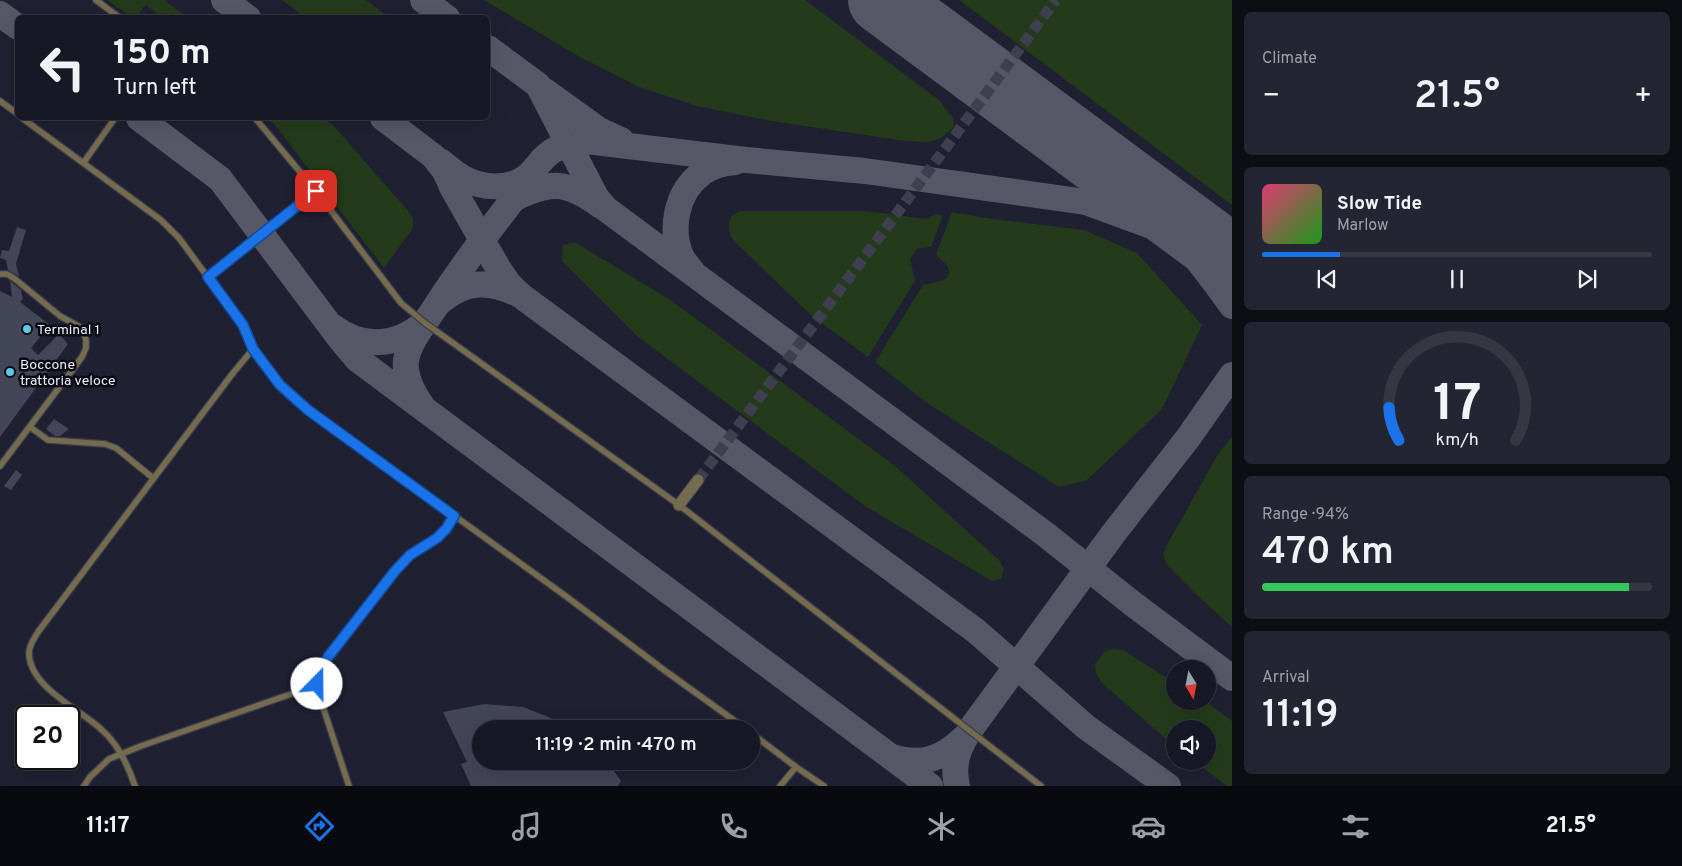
<!DOCTYPE html>
<meta charset="utf-8">
<style>
body{margin:0;font-family:Overpass,sans-serif;background:#242532;color:#f1f3f6;height:100vh;display:flex;flex-direction:column;font-size:19px;white-space:nowrap}
*{box-sizing:border-box;margin:0}
p{font-size:16px;color:#9ea0a7}
.icon{flex:none;width:28px;height:28px;fill:none;stroke:currentColor;stroke-width:2;stroke-linecap:round;stroke-linejoin:round}
.map{position:relative;flex:1;overflow:hidden}
.panel{display:flex;flex-direction:column;gap:12px;padding:12px;background:#0d0d14;width:450px}
.panel>*{flex:none}
.guide{position:absolute;left:15px;top:15px;width:475px;height:105px;border-radius:8px;box-shadow:0 5px 20px #0002,0 0 0 1px #363742;background:#171825;color:#f1f3f6;overflow:hidden}
.needle{width:32px;rotate:170deg}
.controls{position:absolute;left:1166px;top:660px;display:grid;gap:10px}
.controls a{display:grid;place-items:center;width:50px;height:50px;border-radius:50%;background:#171825;box-shadow:0 5px 20px #0002,0 0 0 1px #363742;font-size:25px}
.speed{position:absolute;left:15px;top:705px;display:flex;gap:10px;font-size:25px;font-weight:700;text-align:center}
.speed>*{display:grid;place-content:center;width:65px;height:65px;border-radius:50%;background:#171825;box-shadow:0 5px 20px #0002,0 0 0 1px #363742;line-height:1}
.speed .limit{border:2px solid #111;border-radius:8px;background:#fff;color:#111}
.pin{position:absolute;display:grid;place-items:center;width:42px;height:42px;color:#fff;margin:-21px;border-radius:10px;box-shadow:0 2px 8px #0006}
.me{position:absolute;width:55px;margin:-28px;rotate:22deg;stroke-linejoin:round;filter:drop-shadow(0 0 4px #0008)}
.turn{display:flex;align-items:center;gap:18px;height:105px;padding:0 15px;font-size:22px}
.turn .icon{width:65px;height:65px;stroke-width:2.5}
.turn b{display:block;font-size:35px;line-height:42px}
.big{font-size:38px;font-weight:600;line-height:1.1}
.panel .tile{flex:1;display:flex;flex-direction:column;justify-content:center;gap:8px;min-width:0;padding:0 18px;border-radius:8px;background:#242532}
.panel .dial{align-items:center;gap:0}
.dial svg{height:130px;overflow:visible;fill:none;stroke:#363742;stroke-width:7;stroke-linecap:round;text-anchor:middle}
.dial text{fill:#f1f3f6;stroke:none}
.song{display:flex;align-items:center;gap:15px}
.cover{width:60px;height:60px;border-radius:8px;background:linear-gradient(135deg,hsl(340 70% 55%),hsl(120 70% 35%))}
.played{height:5px;border-radius:2px;background:linear-gradient(90deg,#1a73e8 20%,#363742 20%)}
.keys{display:flex;justify-content:space-around;direction:ltr}
.heat{display:flex;justify-content:space-between;align-items:center;font-size:28px;direction:ltr}
.charge{height:8px;border-radius:4px;background:linear-gradient(90deg,#34c759 94%,#363742 0)}
.trip{position:absolute;left:472px;top:720px;width:288px;height:50px;border-radius:25px;background:#171825;box-shadow:0 5px 20px #0002,0 0 0 1px #363742;font-weight:600;line-height:50px;text-align:center}
.menu{display:flex;height:80px;justify-content:space-around;align-items:center;background:#090a0f;color:#9ea0a7}
.menu .icon{width:35px;height:35px}
.menu .current{color:#1a73e8}
.menu b{font-size:22px;color:#f1f3f6}
main{display:flex;flex:1;min-height:0}
.map>svg:first-child{display:block}
.green{fill:#233b1b}
.lines{fill:none;stroke-linecap:round;stroke-linejoin:round}
.taxiway{stroke:#565867;stroke-width:26}
.runway{stroke:#565867;stroke-width:68}
.building{fill:#434558}
.street-tunnel{stroke:#3e3f4f;stroke-width:11;stroke-dasharray:11 5.5;stroke-linecap:butt}
.lane-casing{stroke:#3c3d4d;stroke-width:8}
.street-casing{stroke:#3c3d4d;stroke-width:13}
.lane{stroke:#756c4f;stroke-width:5.5}
.street{stroke:#756c4f;stroke-width:11}
.route-casing{stroke:#114b97;stroke-width:12}
.route{stroke:#1a73e8;stroke-width:9}
.poi-dot{fill:#5ac8e6;stroke:#0a0a12;stroke-width:2}
.labels{text-anchor:middle;stroke-width:5;stroke-linejoin:round;paint-order:stroke}
.poi-label{font-size:14px;fill:#edeefa;stroke:#0a0a12;text-anchor:start}
</style>
<main>
<div class="map">
<svg width="1232" height="786" viewBox="0 0 1232 786">
<rect width="100%" height="100%" fill="#1f2031"/>
<g class="green">
<path d="M107 0H164L187 17H155L156 13 146 5 143 8 142 7V10L136 17H131Z"/>
<path d="M282 0H366L389 17H305Z"/>
<path d="M484 0H805L939 100 953 118 954 127 941 138 929 142 905 141 772 121 697 106 639 87 578 56Z"/>
<path d="M959 0H1232V205Z"/>
<path d="M266 118H322L333 125 409 212 413 219V228L384 268 275 125Z"/>
<path d="M741 211H864L927 219 937 214 943 215 931 247 918 248 910 259 915 281 868 357 813 317 733 240C728 231 728 226 731 216Z"/>
<path d="M952 212 985 218 1084 230 1137 253 1202 325 1162 409 1086 481 1059 487 927 403 875 362 923 285C931 283 957 281 947 266 944 261 939 260 936 254Z"/>
<path d="M570 243H576L672 301 895 466 999 560 1004 569 1001 579 992 581 865 506 637 336 562 261 563 246Z"/>
<path d="M1232 437V627L1197 595 1167 565 1163 554 1167 545 1218 454Z"/>
<path d="M1113 649 1123 650 1175 683V701H1205L1232 721V786H1227L1194 761H1208V729H1175V747L1101 682 1096 673 1095 664 1105 651Z"/>
</g>
<g class="lines">
<g class="taxiway">
<path d="M224 0 248 18"/>
<path d="M423 0 447 18"/>
<path d="M0 14 18 27"/>
<path d="M488 48 538 85 596 197 606 209 1045 534 1133 604 1232 678"/>
<path d="M1000 87C1059 135 1122 179 1175 234 1196 256 1214 281 1232 306"/>
<path d="M545 91 599 130 621 140"/>
<path d="M139 118 220 179 341 340 357 359 930 786"/>
<path d="M383 118 433 156 445 171 452 187 498 268 508 283 520 295 976 631 1086 727 1168 786"/>
<path d="M440 161C448 167 456 175 465 179 482 188 509 190 525 178 533 172 537 165 544 158 555 146 571 143 586 141L746 160 865 171 1086 202 1176 235 1232 260"/>
<path d="M513 199C551 180 567 181 601 206"/>
<path d="M692 271C689 267 685 263 682 258 669 230 676 192 702 173 711 166 724 163 735 162"/>
<path d="M441 301C467 279 491 281 520 295"/>
<path d="M332 326C362 349 396 347 424 323"/>
<path d="M422 406C413 393 404 377 406 360 410 339 427 321 438 303 466 259 499 218 531 176"/>
<path d="M892 757C922 766 942 759 964 738"/>
<path d="M957 786C952 764 958 748 970 730L1113 534 1188 438 1232 375"/>
</g>
<path class="runway" d="M882 0 1232 259"/>
</g>
<g class="building">
<path d="M17 227 26 230 16 264 19 276 8 270 6 260 0 258 2 250 9 251Z"/>
<path d="M10 281 21 290 23 299 20 302 50 325 31 348 38 355 59 334 68 344 0 437V291L12 297Z"/>
<path d="M54 419 69 429 60 436H55L46 429Z"/>
<path d="M16 470 22 475 11 490 4 486Z"/>
<path d="M484 704 523 707 546 716 573 729H481V761H607L621 781 618 786H471L461 764 467 762 443 712Z"/>
</g>
<g class="lines">
<path class="street-tunnel" d="M698 480 1056 0"/>
<defs>
<g id="lane">
<path d="M96 0 120 18"/>
<path d="M0 101 18 114"/>
<path d="M22 118 161 220 179 238 243 325 253 349 280 385 308 410 567 597 664 670 746 729"/>
<path d="M255 118 316 191 401 303 425 323 679 505 1041 786"/>
<path d="M84 162 115 118"/>
<path d="M0 274H7L15 279 60 316 80 327 84 333 86 340V348L82 357 0 466"/>
<path d="M208 277 316 191"/>
<path d="M30 427 48 440 105 444 116 448 153 478"/>
<path d="M751 733 796 767 824 786"/>
<path d="M84 786 90 777 109 759 141 746 317 685"/>
<path d="M135 786C128 765 119 745 102 730 81 710 29 687 29 653 29 645 34 639 38 632L233 373 253 349"/>
<path d="M349 786 322 704 317 685 320 671 328 657 395 571 410 555 437 538 446 529 454 516"/>
<path d="M780 786 796 767"/>
</g>
<path id="street" d="M679 505 698 480"/>
</defs>
<use href="#lane" class="lane-casing"/>
<use href="#street" class="street-casing"/>
<use href="#lane" class="lane"/>
<use href="#street" class="street"/>
</g>
<g class="lines">
<defs>
<path id="route" d="M316 191 208 277 243 325 253 349 280 385 308 410 454 516 446 529 437 538 410 555 395 571 328 657 320 672 317 684"/>
</defs>
<use href="#route" class="route-casing"/>
<use href="#route" class="route"/>
</g>
<g class="poi-dot">
<circle cx="27" cy="329" r="5"/>
<circle cx="10" cy="372" r="5"/>
</g>
<g class="labels">
<g class="poi-label">
<text x="37" y="334">Terminal 1</text>
<text x="20" y="369">Boccone<tspan x="20" dy="16">trattoria veloce</tspan></text>
</g>
</g>
</svg>
<div class="controls">
<a><svg class="needle" viewBox="-14 -14 28 28"><path d="M0-13l5 13h-10z" fill="#e53935"/><path d="M0 13l5-13h-10z" fill="#9ea0a7"/></svg></a>
<a><svg class="icon" aria-label="sound" viewBox="0 0 24 24"><path d="M4 9h4l5-4v14l-5-4H4zM17 9q2 3 0 6"/></svg></a>
</div>
<div class="speed"><div class="limit">20</div></div>
<div class="pin" style="left:316px;top:191px;background:#d93025"><svg class="icon" aria-label="arrive" viewBox="0 0 24 24"><path d="M6 21V4h12l-3 4 3 4H6"/></svg></div>
<svg class="me" style="left:317px;top:684px" viewBox="-20 -20 40 40"><circle r="19" fill="#fff"/><path d="M0-13L10 11 0 6-10 11z" fill="#1a73e8"/></svg>
<div class="trip">11:19 · 2 min · 470 m</div>
<div class="guide">
<div class="turn"><svg class="icon" aria-label="left" viewBox="0 0 24 24"><path d="M17 20v-9H6M10 6l-5 5 5 5"/></svg><div><b>150 m</b>Turn left</div></div>
</div>
</div>
<section class="panel">
<div class="tile"><p>Climate</p>
<div class="heat"><a>−</a><b class="big">21.5°</b><a>+</a></div>
</div>
<div class="tile">
<div class="song"><i class="cover"></i><div><b>Slow Tide</b><p>Marlow</p></div></div>
<div class="played"></div>
<div class="keys"><svg class="icon" aria-label="previous" viewBox="0 0 24 24"><path d="M18 5L8 12l10 7zM5 5v14"/></svg><svg class="icon" aria-label="pause" viewBox="0 0 24 24"><path d="M8 5v14M16 5v14"/></svg><svg class="icon" aria-label="next" viewBox="0 0 24 24"><path d="M6 5l10 7-10 7zM19 5v14"/></svg></div>
</div>
<div class="tile dial"><svg viewBox="0 0 100 80">
<path d="M14 69A42 42 0 1 1 86 69"/>
<path d="M14 69A42 42 0 0 1 8 49" stroke="#1a73e8"/>
<text x="50" y="56" font-size="32" font-weight="700">17</text>
<text x="50" y="72" font-size="11">km/h</text>
</svg></div>
<div class="tile"><p>Range · 94%</p><b class="big">470 km</b><div class="charge"></div></div>
<div class="tile"><p>Arrival</p><b class="big">11:19</b></div>
</section>
</main>
<nav class="menu">
<b>11:17</b>
<svg class="icon current" aria-label="directions" viewBox="0 0 24 24"><path d="M12 3l9 9-9 9-9-9zM9 14v-3h6M13 9l2 2-2 2"/></svg>
<svg class="icon" aria-label="music" viewBox="0 0 24 24"><path d="M9 18V5l10-2v13"/><circle cx="6" cy="18" r="3"/><circle cx="16" cy="16" r="3"/></svg>
<svg class="icon" aria-label="phone" viewBox="0 0 24 24"><path d="M5 4h4l2 5-3 2q2 4 5 5l2-3 5 2v4C11 20 4 13 5 4z"/></svg>
<svg class="icon" aria-label="climate" viewBox="0 0 24 24"><path d="M12 3v18M4 7l16 10M4 17L20 7"/></svg>
<svg class="icon" aria-label="car" viewBox="0 0 24 24"><path d="M5 17H2v-5l4-1 3-4h7l3 4 3 1v5h-3M9 17h6M6 11h13"/><circle cx="7" cy="17" r="2"/><circle cx="17" cy="17" r="2"/></svg>
<svg class="icon" aria-label="filters" viewBox="0 0 24 24"><path d="M4 7h16M4 17h16"/><circle cx="9" cy="7" r="2"/><circle cx="15" cy="17" r="2"/></svg>
<b>21.5°</b>
</nav>
